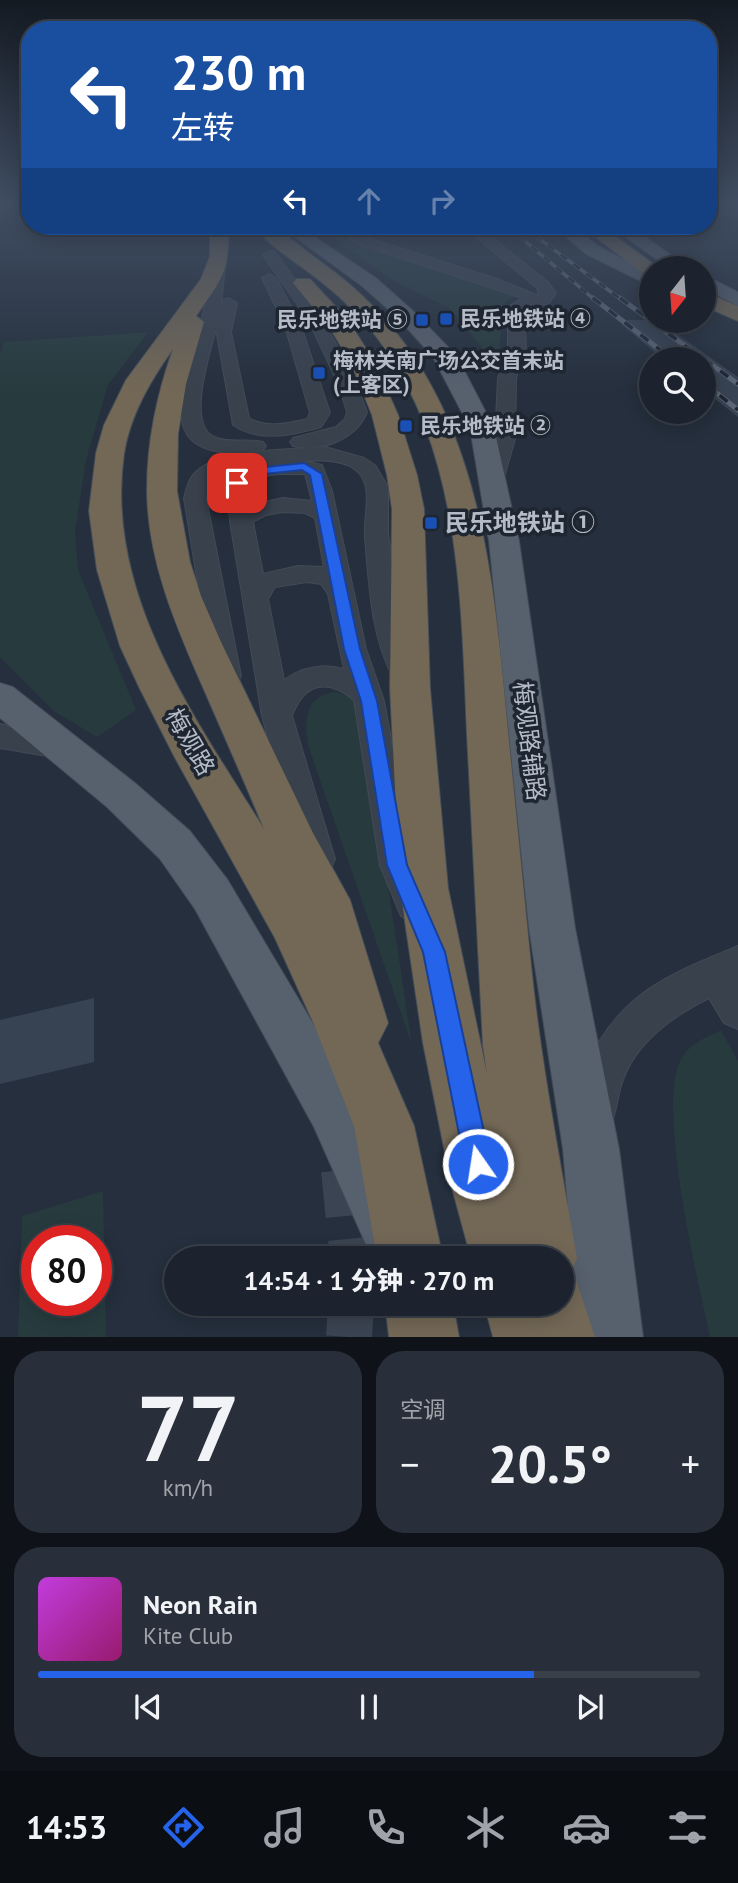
<!DOCTYPE html>
<html lang="zh">
<meta charset="utf-8">
<style>
body{margin:0;font-family:"PT Sans","Noto Sans SC",sans-serif;background:#292f3a;color:#f1f3f6;height:100vh;display:flex;flex-direction:column;font-size:26px;white-space:nowrap}
*{box-sizing:border-box;margin:0}
p{font-size:23px;color:#a0a4aa}
.icon{flex:none;width:38px;height:38px;fill:none;stroke:currentColor;stroke-width:2;stroke-linecap:round;stroke-linejoin:round}
.map{position:relative;height:1337px;overflow:hidden}
.sheet{display:flex;flex-direction:column;gap:14px;padding:14px;background:#0f1319;flex:1}
.sheet>*{flex:none}
.banner{position:absolute;left:21px;top:21px;width:696px;height:214px;border-radius:28px;box-shadow:0 4px 18px #0003,0 0 0 2px #3a404a;background:#1a4fa0;color:#fff;overflow:hidden}
.needle{width:46px;rotate:197deg}
.controls{position:absolute;left:639px;top:256px;display:grid;gap:14px}
.controls a{display:grid;place-items:center;width:77px;height:77px;border-radius:50%;background:#1c232e;box-shadow:0 4px 18px #0003,0 0 0 2px #3a404a;font-size:35px}
.speed{position:absolute;left:21px;top:1225px;display:flex;gap:14px;font-size:35px;font-weight:700;text-align:center}
.speed>*{display:grid;place-content:center;width:91px;height:91px;border-radius:50%;background:#1c232e;box-shadow:0 4px 18px #0003,0 0 0 2px #3a404a;line-height:1}
.speed .limit{border:10px solid #d22;background:#fff;color:#111}
.pin{position:absolute;display:grid;place-items:center;width:60px;height:60px;color:#fff;margin:-30px;border-radius:14px;box-shadow:0 4px 10px #0006}
.me{position:absolute;width:77px;margin:-38px;rotate:347deg;stroke-linejoin:round;filter:drop-shadow(0 0 5px #0008)}
.turn{display:flex;align-items:center;gap:24px;height:147px;padding:0 35px;font-size:32px}
.turn .icon{width:91px;height:91px;stroke-width:2.5}
.turn b{display:block;font-size:49px;line-height:60px}
.lanes{display:flex;align-items:center;height:66px;padding:0 35px;background:#0003;justify-content:center;gap:35px;direction:ltr}
.lanes .off{opacity:.35}
.big{font-size:52px;font-weight:800;line-height:1.1}
.sheet .card{flex:1;display:flex;flex-direction:column;justify-content:center;gap:10px;min-width:0;padding:0 24px;border-radius:28px;background:#292f3a}
.sheet .dial{align-items:center;gap:0}
.dial b{font-size:91px;line-height:1}
.song{display:flex;align-items:center;gap:21px}
.cover{width:84px;height:84px;border-radius:10px;background:linear-gradient(135deg,hsl(290 70% 55%),hsl(320 70% 35%))}
.played{height:7px;border-radius:4px;background:linear-gradient(90deg,#2563eb 75%,#3a404a 75%)}
.keys{display:flex;justify-content:space-around;direction:ltr}
.heat{display:flex;justify-content:space-between;align-items:center;font-size:38px;direction:ltr}
.sheet .tiles{flex:1;display:grid;gap:14px;grid-template-columns:1fr 1fr}
.card:last-child{grid-column:span 2}
.trip{position:absolute;left:164px;top:1246px;width:410px;height:70px;border-radius:35px;background:#1c232e;box-shadow:0 4px 18px #0003,0 0 0 2px #3a404a;font-weight:800;line-height:70px;text-align:center}
.menu{display:flex;height:112px;justify-content:space-around;align-items:center;background:#0b0e12;color:#a0a4aa}
.menu .icon{width:49px;height:49px}
.menu .selected{color:#2563eb}
.menu b{font-size:32px;color:#f1f3f6}
.map>svg:first-child{display:block}
.green{fill:#273b3e;fill-rule:evenodd}
.building{fill:#374353}
.lines{fill:none;stroke-linecap:round;stroke-linejoin:round}
.minor-tunnel{stroke:#3b4452;stroke-width:46;stroke-dasharray:46 23;stroke-linecap:butt}
.minor-casing{stroke:#424a56;stroke-width:2}
.major-casing{stroke:#424a56;stroke-width:2}
.highway-casing{stroke:#444c58;stroke-width:2}
.minor{fill:#39414d;fill-rule:evenodd}
.major{fill:#57606d;fill-rule:evenodd}
.highway{fill:#736856;fill-rule:evenodd}
.rail-far1-casing{stroke:#5b6574;stroke-width:3.5}
.rail-casing{stroke:#5b6574;stroke-width:5}
.rail-far1{stroke:#1e2632;stroke-width:2.5;stroke-dasharray:8;stroke-linecap:butt}
.rail{stroke:#1e2632;stroke-width:3.5;stroke-dasharray:10;stroke-linecap:butt}
.route{fill:#2563eb;stroke:#184099;stroke-width:2}
.transit-dot{fill:#1a4fb4;stroke:#1e2632;stroke-width:2.5}
.labels{text-anchor:middle;stroke-width:7;stroke-linejoin:round;paint-order:stroke}
.far-poi-label{font-size:21px;font-weight:bold;fill:#b5bcc8;stroke:#1e2632;text-anchor:start}
.poi-label{font-size:24px;font-weight:bold;fill:#b5bcc8;stroke:#1e2632;text-anchor:start}
.street-label{font-size:24px;fill:#b5bcc8;stroke:#1e2632}
</style>
<div class="map">
<svg width="738" height="1337" viewBox="0 0 738 1337">
<rect width="100%" height="100%" fill="#252f3d"/>
<g class="green">
<path d="M330 231 518 295 505 302 499 349 502 372 449 308 394 281 330 236Z"/>
<path d="M148 332 108 385 86 460 75 532 78 570 136 710 97 737 54 711 0 657V355L4 342Z"/>
<path d="M336 692 360 700 412 1045 308 745C304 719 305 695 336 692Z"/>
<path d="M721 1030 738 1061V1337H710C698 1281 657 1110 680 1061 689 1043 704 1039 721 1030Z"/>
<path d="M103 1191 106 1337H18L22 1216ZM37 1241H96V1300H37Z"/>
</g>
<g class="building">
<path d="M626 320H657L738 377V417L704 390V359H663L621 324 630 323Z"/>
<path d="M94 998V1062L0 1084V1020Z"/>
</g>
<g class="lines">
<g class="minor-tunnel">
<path d="M344 1170 353 1258"/>
<path d="M349 1337 351 1304"/>
</g>
<defs>
<g id="minor">
<path d="M738 206V214L709 217V209Z"/>
<path d="M309 226H351L365 237 497 279 539 296 537 288 463 226H477L548 282 556 293 549 303 524 309 526 347 516 378 515 439 502 484H486L483 479 495 439 498 378 508 347V307L522 298 355 243 338 229 315 230Z"/>
<path d="M270 251 275 252C314 306 344 348 367 412 357 439 320 453 293 446L290 442 293 438 336 427 345 419 347 412 338 383 309 321 263 255Z"/>
<path d="M218 262 225 266 221 305 224 300 229 298 237 303 231 332 249 418C266 429 289 423 307 419L310 413 285 326 262 278 269 274 276 278 301 326 330 413 321 427C292 435 260 443 233 425L216 329C210 352 186 424 214 437 230 444 247 438 263 442L266 446 263 450C238 456 191 456 183 425 174 393 197 341 204 309 208 295 209 280 211 266Z"/>
<path d="M325 447 364 458 375 465 388 487V534L402 634 418 672 414 679 404 682 394 679C371 637 369 585 365 537 363 518 373 491 360 474 348 459 320 460 304 461L322 465 332 491 366 649 384 701 414 865 432 904 427 916 414 921 401 916 380 865 354 700C327 678 304 683 292 716L335 859 330 870 318 875 306 870 301 859 262 716 230 521 226 486 234 472 243 468C222 470 211 478 206 498L241 676 237 683 227 687 217 683 213 676 184 498C187 487 189 477 198 470 225 448 290 450 325 447ZM279 474H305L312 501 283 498 250 505 247 488 249 482 257 477ZM283 512 305 513 315 518 324 567 298 566 263 574 253 522 266 515ZM307 582 321 584 328 594 344 669C323 663 302 667 284 680L268 599 275 587Z"/>
<path d="M0 724 70 737 74 746 70 755 59 758 0 748Z"/>
<path d="M738 946V1029L724 1023 709 998C675 1015 636 1042 623 1080 617 1095 617 1112 610 1127L595 1134 580 1127C571 1106 576 1091 584 1071 616 995 667 975 738 946Z"/>
</g>
<g id="major">
<path d="M280 226H298L376 278 412 310 449 348 466 374 494 428 519 541 575 928 619 1149 643 1337H579L563 1149 529 928 489 541 470 428 433 357 398 318 362 286Z"/>
<path d="M554 226H572L598 246 651 273V286L586 254Z"/>
<path d="M610 226H629L690 268H669Z"/>
<path d="M704 275 738 292V306L704 288Z"/>
<path d="M0 683 13 687 135 783 190 831 227 879 352 1089 432 1258H372L314 1127 195 909 160 859 107 807 0 718Z"/>
</g>
<g id="highway">
<path d="M210 226H228C230 272 222 279 196 316L204 322 186 384 178 434 177 491 190 562 201 596 221 642 313 833 350 900 388 1023 378 1043 414 1126 443 1258H377L354 1126 313 1022 275 938 174 756 139 687 120 646 97 570 89 511 96 453 104 425 126 380 201 279 210 256ZM173 349C157 394 147 441 147 489 147 561 177 628 205 692 225 738 245 783 264 829 195 718 104 593 124 454 130 415 151 380 173 349Z"/>
<path d="M254 226C259 226 266 225 271 226 279 228 312 256 321 262 475 370 491 550 507 721 515 802 523 884 531 965 541 1064 560 1160 577 1258L569 1277 576 1280 595 1337H493L484 1304H562V1258H471L452 1188 423 1043 400 888 390 688 392 509 387 475 372 415 351 363 330 328 293 283 296 279H310L348 320 375 363 398 415 417 475 424 509 430 688 448 888 487 1074 483 1046C478 949 473 852 468 754 461 623 465 473 391 358 372 327 344 299 315 277 295 261 270 247 254 226Z"/>
<path d="M581 226H601L659 268H651V276L644 274Z"/>
<path d="M704 292 738 306V321L704 306Z"/>
<path d="M385 1304H453L459 1337H389Z"/>
</g>
</defs>
<use href="#minor" class="minor-casing"/>
<use href="#major" class="major-casing"/>
<use href="#highway" class="highway-casing"/>
<use href="#minor" class="minor"/>
<use href="#major" class="major"/>
<use href="#highway" class="highway"/>
<defs>
<g id="rail-far1">
<path d="M507 226 595 300"/>
<path d="M522 226 622 300"/>
</g>
<g id="rail">
<path d="M593 298 672 359"/>
<path d="M620 298 703 359"/>
<path d="M704 359 738 384"/>
<path d="M704 383 738 410"/>
</g>
</defs>
<use href="#rail-far1" class="rail-far1-casing"/>
<use href="#rail" class="rail-casing"/>
<use href="#rail-far1" class="rail-far1"/>
<use href="#rail" class="rail"/>
</g>
<linearGradient id="sky" x2="0" y2="1"><stop stop-color="#141a22"/><stop offset="0.52" stop-color="#404d62"/><stop offset="1" stop-color="#404d62" stop-opacity="0"/></linearGradient>
<rect width="738" height="390" fill="url(#sky)"/>
<path class="route" d="M304 463 322 474 360 649 377 701 407 865 445 952 491 1164 487 1173 478 1176 469 1173 465 1164 423 952 387 865 361 701 344 649 310 475 302 470 254 475 237 487 231 483 241 471 248 469Z"/>
<g class="transit-dot">
<rect x="439" y="312" width="14" height="14" rx="3.5"/>
<rect x="415" y="313" width="14" height="14" rx="3.5"/>
<rect x="312" y="366" width="14" height="14" rx="3.5"/>
<rect x="399" y="419" width="14" height="14" rx="3.5"/>
<rect x="424" y="516" width="14" height="14" rx="3.5"/>
</g>
<g class="labels">
<g class="far-poi-label">
<text x="460" y="326">民乐地铁站 ④</text>
<text x="408" y="327" text-anchor="end">民乐地铁站 ⑤</text>
<text x="333" y="368">梅林关南广场公交首末站<tspan x="333" dy="24">(上客区)</tspan></text>
<text x="420" y="433">民乐地铁站 ②</text>
</g>
<g class="poi-label">
<text x="445" y="531">民乐地铁站 ①</text>
</g>
<g class="street-label">
<text transform="translate(529 741) rotate(83)" y="8">梅观路辅路</text>
<text transform="translate(190 742) rotate(60)" y="8">梅观路</text>
</g>
</g>
</svg>
<div class="controls">
<a><svg class="needle" viewBox="-14 -14 28 28"><path d="M0-13l5 13h-10z" fill="#e53935"/><path d="M0 13l5-13h-10z" fill="#a0a4aa"/></svg></a>
<a><svg class="icon" aria-label="search" viewBox="0 0 24 24"><circle cx="10" cy="10" r="6"/><path d="M15 15l6 6"/></svg></a>
</div>
<div class="speed"><div class="limit">80</div></div>
<div class="pin" style="left:237px;top:483px;background:#d93025"><svg class="icon" aria-label="arrive" viewBox="0 0 24 24"><path d="M6 21V4h12l-3 4 3 4H6"/></svg></div>
<svg class="me" style="left:478px;top:1164px" viewBox="-20 -20 40 40"><circle r="17" fill="#2563eb" stroke="#fff" stroke-width="3"/><path d="M0-11L8 9 0 5-8 9z" fill="#fff"/></svg>
<div class="trip">14:54 · 1 分钟 · 270 m</div>
<div class="banner">
<div class="turn"><svg class="icon" aria-label="left" viewBox="0 0 24 24"><path d="M17 20v-9H6M10 6l-5 5 5 5"/></svg><div><b>230 m</b>左转</div></div>
<div class="lanes"><svg class="icon" aria-label="left" viewBox="0 0 24 24"><path d="M17 20v-9H6M10 6l-5 5 5 5"/></svg><svg class="icon off" aria-label="ahead" viewBox="0 0 24 24"><path d="M12 20V5M6 11l6-6 6 6"/></svg><svg class="icon off" aria-label="right" viewBox="0 0 24 24"><path d="M7 20v-9h11M14 6l5 5-5 5"/></svg></div>
</div>
</div>
<section class="sheet">
<div class="tiles">
<div class="card dial"><b>77</b><p>km/h</p></div>
<div class="card"><p>空调</p>
<div class="heat"><a>−</a><b class="big">20.5°</b><a>+</a></div>
</div>
<div class="card">
<div class="song"><i class="cover"></i><div><b>Neon Rain</b><p>Kite Club</p></div></div>
<div class="played"></div>
<div class="keys"><svg class="icon" aria-label="previous" viewBox="0 0 24 24"><path d="M18 5L8 12l10 7zM5 5v14"/></svg><svg class="icon" aria-label="pause" viewBox="0 0 24 24"><path d="M8 5v14M16 5v14"/></svg><svg class="icon" aria-label="next" viewBox="0 0 24 24"><path d="M6 5l10 7-10 7zM19 5v14"/></svg></div>
</div>
</div>
</section>
<nav class="menu">
<b>14:53</b>
<svg class="icon selected" aria-label="directions" viewBox="0 0 24 24"><path d="M12 3l9 9-9 9-9-9zM9 14v-3h6M13 9l2 2-2 2"/></svg>
<svg class="icon" aria-label="music" viewBox="0 0 24 24"><path d="M9 18V5l10-2v13"/><circle cx="6" cy="18" r="3"/><circle cx="16" cy="16" r="3"/></svg>
<svg class="icon" aria-label="phone" viewBox="0 0 24 24"><path d="M5 4h4l2 5-3 2q2 4 5 5l2-3 5 2v4C11 20 4 13 5 4z"/></svg>
<svg class="icon" aria-label="climate" viewBox="0 0 24 24"><path d="M12 3v18M4 7l16 10M4 17L20 7"/></svg>
<svg class="icon" aria-label="car" viewBox="0 0 24 24"><path d="M5 17H2v-5l4-1 3-4h7l3 4 3 1v5h-3M9 17h6M6 11h13"/><circle cx="7" cy="17" r="2"/><circle cx="17" cy="17" r="2"/></svg>
<svg class="icon" aria-label="filters" viewBox="0 0 24 24"><path d="M4 7h16M4 17h16"/><circle cx="9" cy="7" r="2"/><circle cx="15" cy="17" r="2"/></svg>
</nav>
